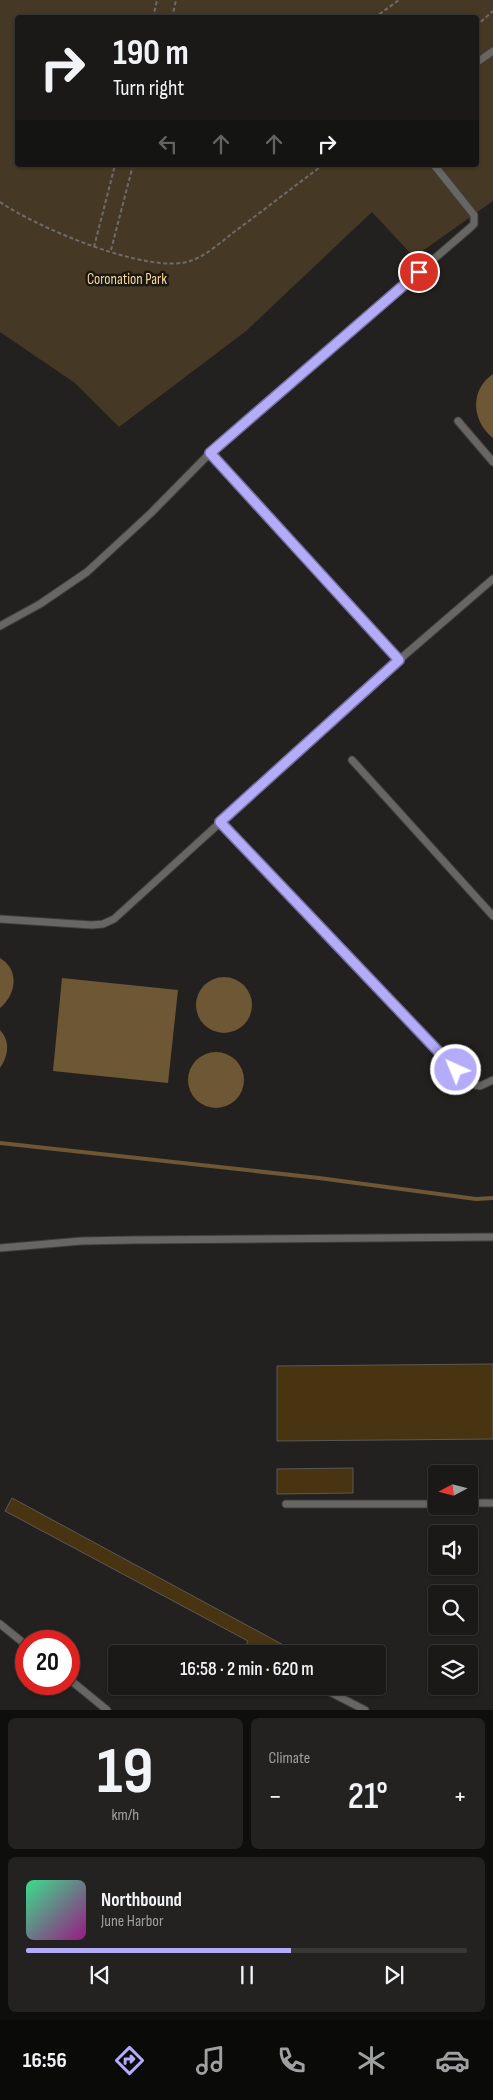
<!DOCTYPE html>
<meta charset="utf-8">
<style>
body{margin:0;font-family:"Sofia Sans Condensed",sans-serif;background:#232220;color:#f1f3f6;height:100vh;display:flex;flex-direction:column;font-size:19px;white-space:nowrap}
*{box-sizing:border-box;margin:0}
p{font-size:16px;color:#9fa0a1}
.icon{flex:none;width:28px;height:28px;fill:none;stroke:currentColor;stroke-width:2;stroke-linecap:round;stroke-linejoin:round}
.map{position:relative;height:1710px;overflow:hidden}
.drawer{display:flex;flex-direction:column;gap:8px;padding:8px;background:#0e0e0d;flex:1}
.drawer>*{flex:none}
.guide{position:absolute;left:15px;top:15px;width:464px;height:152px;border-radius:5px;box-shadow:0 1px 4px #0004,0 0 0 1px #383836;background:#1a1917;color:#f1f3f6;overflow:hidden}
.needle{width:32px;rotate:263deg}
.fabs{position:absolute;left:428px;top:1465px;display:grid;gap:10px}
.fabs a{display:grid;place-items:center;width:50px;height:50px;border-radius:5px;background:#1a1917;box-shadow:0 1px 4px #0004,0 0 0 1px #383836;font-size:25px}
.speed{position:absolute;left:15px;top:1630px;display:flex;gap:10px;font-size:25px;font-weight:700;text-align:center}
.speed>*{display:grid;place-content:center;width:65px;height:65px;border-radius:50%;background:#1a1917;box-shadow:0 1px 4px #0004,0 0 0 1px #383836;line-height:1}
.speed .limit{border:8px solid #d22;background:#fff;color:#111}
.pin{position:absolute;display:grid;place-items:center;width:42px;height:42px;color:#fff;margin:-21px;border:2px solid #fff;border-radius:50%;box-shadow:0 1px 5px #0007}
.me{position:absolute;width:55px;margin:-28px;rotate:316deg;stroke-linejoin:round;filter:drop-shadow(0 0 4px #0008)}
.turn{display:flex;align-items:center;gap:18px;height:105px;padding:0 15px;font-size:22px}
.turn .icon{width:65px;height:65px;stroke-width:2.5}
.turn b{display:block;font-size:35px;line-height:42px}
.lanes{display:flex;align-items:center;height:48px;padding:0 15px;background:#0003;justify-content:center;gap:25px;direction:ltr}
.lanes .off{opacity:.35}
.big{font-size:38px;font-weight:600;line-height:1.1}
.drawer .card{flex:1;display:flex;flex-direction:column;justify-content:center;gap:8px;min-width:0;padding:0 18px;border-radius:8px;background:#232220}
.drawer .dial{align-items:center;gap:0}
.dial b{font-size:65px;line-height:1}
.song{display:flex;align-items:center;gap:15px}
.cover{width:60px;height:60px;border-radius:8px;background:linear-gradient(135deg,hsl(150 70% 55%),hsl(310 70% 35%))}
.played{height:5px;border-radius:2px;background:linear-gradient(90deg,#b4acf9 60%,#383836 60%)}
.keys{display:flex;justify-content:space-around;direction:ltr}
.heat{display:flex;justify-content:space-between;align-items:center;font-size:28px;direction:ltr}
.drawer .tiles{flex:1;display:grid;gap:8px;grid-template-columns:1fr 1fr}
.card:last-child{grid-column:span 2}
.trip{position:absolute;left:108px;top:1645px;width:278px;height:50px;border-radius:5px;background:#1a1917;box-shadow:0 1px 4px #0004,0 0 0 1px #383836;font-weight:600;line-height:50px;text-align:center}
.tab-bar{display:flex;height:80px;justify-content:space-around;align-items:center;background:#0a0a09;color:#9fa0a1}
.tab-bar .icon{width:35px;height:35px}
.tab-bar .active{color:#b4acf9}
.tab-bar b{font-size:22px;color:#f1f3f6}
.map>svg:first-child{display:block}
.green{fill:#453925;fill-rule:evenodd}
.water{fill:#6d5735}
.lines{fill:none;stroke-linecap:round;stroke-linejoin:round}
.stream{stroke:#6d5735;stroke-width:4}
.building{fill:#483410;stroke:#5b5956}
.lane-casing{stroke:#3f3d3c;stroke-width:9}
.path{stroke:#6e6c6a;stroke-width:2;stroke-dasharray:4 2.5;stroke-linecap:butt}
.lane{stroke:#686663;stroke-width:7}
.route-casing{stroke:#7570a2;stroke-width:12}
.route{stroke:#b4acf9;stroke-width:9}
.labels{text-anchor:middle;stroke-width:5;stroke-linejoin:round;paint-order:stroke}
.park-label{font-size:15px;fill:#fcd699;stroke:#191815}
</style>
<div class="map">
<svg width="493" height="1710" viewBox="0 0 493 1710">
<rect width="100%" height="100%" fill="#23211f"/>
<path class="green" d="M0 0H493V201L414 257 372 212 246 331 119 427 75 383 0 332ZM18 18H476V165H18Z"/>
<g class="water">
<path d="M493 374V438C472 422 469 390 493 374Z"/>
<path d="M0 958C20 970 16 995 0 1008Z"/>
<circle cx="224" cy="1005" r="28"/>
<path d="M62 978 178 990 168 1083 53 1071Z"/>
<path d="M0 1030C11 1042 8 1056 0 1068Z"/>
<circle cx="216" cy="1080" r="28"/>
</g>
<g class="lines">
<path class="stream" d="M0 1143 319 1178 476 1199 493 1198"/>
</g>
<g class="building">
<path d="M493 1364V1439L277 1441V1366Z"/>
<path d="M353 1468V1493L277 1494V1469Z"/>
<path d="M12 1498 300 1654H248L243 1651 248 1641 5 1511Z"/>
</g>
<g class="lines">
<defs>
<g id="lane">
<path d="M476 63 493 51"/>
<path d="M458 421 493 462"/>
<path d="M0 626 40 604 87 572 151 513 214 449 471 227 474 224V215L434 165"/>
<path d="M399 660 493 579"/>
<path d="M352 760 493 916"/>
<path d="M220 822 469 1084 480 1086 493 1080"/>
<path d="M0 919 92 925 103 924 114 919 399 660 210 453"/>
<path d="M0 1248 81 1241 132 1240 493 1237"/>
<path d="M469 1503H493"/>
<path d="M286 1504H436"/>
<path d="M0 1624 26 1645"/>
<path d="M69 1679 107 1710"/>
<path d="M318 1686 365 1710"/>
</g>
</defs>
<use href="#lane" class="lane-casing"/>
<g class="path">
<path d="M153 18 157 0"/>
<path d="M172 18 176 0"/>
<path d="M374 18 399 0"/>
<path d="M476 26 493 11"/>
<path d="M0 202C36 227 148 275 190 261 206 256 221 242 234 232 264 210 293 187 323 165"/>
<path d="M94 247 115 165"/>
<path d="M111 250 133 165"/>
</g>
<use href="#lane" class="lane"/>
</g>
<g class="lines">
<defs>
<path id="route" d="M419 272 210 453 399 660 220 822 456 1070"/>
</defs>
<use href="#route" class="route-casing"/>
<use href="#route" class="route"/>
</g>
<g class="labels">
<g class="park-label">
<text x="127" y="284">Coronation Park</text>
</g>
</g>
</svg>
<div class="fabs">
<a><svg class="needle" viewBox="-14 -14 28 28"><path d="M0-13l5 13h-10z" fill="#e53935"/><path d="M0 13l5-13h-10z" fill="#9fa0a1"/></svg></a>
<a><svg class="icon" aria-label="sound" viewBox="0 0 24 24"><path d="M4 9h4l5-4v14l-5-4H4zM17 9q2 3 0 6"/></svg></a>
<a><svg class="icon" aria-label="search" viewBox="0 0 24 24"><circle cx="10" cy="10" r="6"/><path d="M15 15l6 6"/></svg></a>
<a><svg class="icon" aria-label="layers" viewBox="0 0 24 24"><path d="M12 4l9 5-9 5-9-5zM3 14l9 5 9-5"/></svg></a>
</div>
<div class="speed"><div class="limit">20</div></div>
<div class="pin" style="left:419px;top:272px;background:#d93025"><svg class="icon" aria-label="arrive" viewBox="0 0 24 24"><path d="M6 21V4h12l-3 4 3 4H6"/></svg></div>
<svg class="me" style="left:456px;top:1070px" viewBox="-20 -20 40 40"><circle r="17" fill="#b4acf9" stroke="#fff" stroke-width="3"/><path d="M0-11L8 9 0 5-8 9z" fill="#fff"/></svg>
<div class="trip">16:58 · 2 min · 620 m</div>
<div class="guide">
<div class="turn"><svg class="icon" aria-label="right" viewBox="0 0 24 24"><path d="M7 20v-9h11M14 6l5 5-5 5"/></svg><div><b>190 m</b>Turn right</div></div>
<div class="lanes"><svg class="icon off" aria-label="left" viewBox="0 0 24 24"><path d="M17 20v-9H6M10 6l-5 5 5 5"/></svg><svg class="icon off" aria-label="ahead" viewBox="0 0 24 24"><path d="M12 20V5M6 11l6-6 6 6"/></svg><svg class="icon off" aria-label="ahead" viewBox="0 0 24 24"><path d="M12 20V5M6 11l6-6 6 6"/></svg><svg class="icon" aria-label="right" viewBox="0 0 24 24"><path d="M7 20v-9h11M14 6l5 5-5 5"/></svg></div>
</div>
</div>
<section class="drawer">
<div class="tiles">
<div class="card dial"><b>19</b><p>km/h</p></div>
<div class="card"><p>Climate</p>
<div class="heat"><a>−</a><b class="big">21°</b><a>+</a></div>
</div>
<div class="card">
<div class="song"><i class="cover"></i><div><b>Northbound</b><p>June Harbor</p></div></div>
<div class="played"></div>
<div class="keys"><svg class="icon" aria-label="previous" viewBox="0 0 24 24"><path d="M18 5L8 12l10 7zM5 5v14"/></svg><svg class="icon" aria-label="pause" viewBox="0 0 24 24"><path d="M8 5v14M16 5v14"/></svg><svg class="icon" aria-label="next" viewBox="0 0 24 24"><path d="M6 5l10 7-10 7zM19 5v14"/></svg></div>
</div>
</div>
</section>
<nav class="tab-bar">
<b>16:56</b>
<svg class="icon active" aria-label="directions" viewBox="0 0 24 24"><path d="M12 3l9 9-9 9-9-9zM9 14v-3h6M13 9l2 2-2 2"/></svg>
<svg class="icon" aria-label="music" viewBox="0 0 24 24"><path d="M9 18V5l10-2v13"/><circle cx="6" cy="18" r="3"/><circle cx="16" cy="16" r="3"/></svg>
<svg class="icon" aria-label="phone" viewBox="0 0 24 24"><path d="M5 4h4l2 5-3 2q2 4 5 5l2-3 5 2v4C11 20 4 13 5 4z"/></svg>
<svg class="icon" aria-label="climate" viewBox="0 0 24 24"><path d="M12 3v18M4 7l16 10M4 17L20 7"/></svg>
<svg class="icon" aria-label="car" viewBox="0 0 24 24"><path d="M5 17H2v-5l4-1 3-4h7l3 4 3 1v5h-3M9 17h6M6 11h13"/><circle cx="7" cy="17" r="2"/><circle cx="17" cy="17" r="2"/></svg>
</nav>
